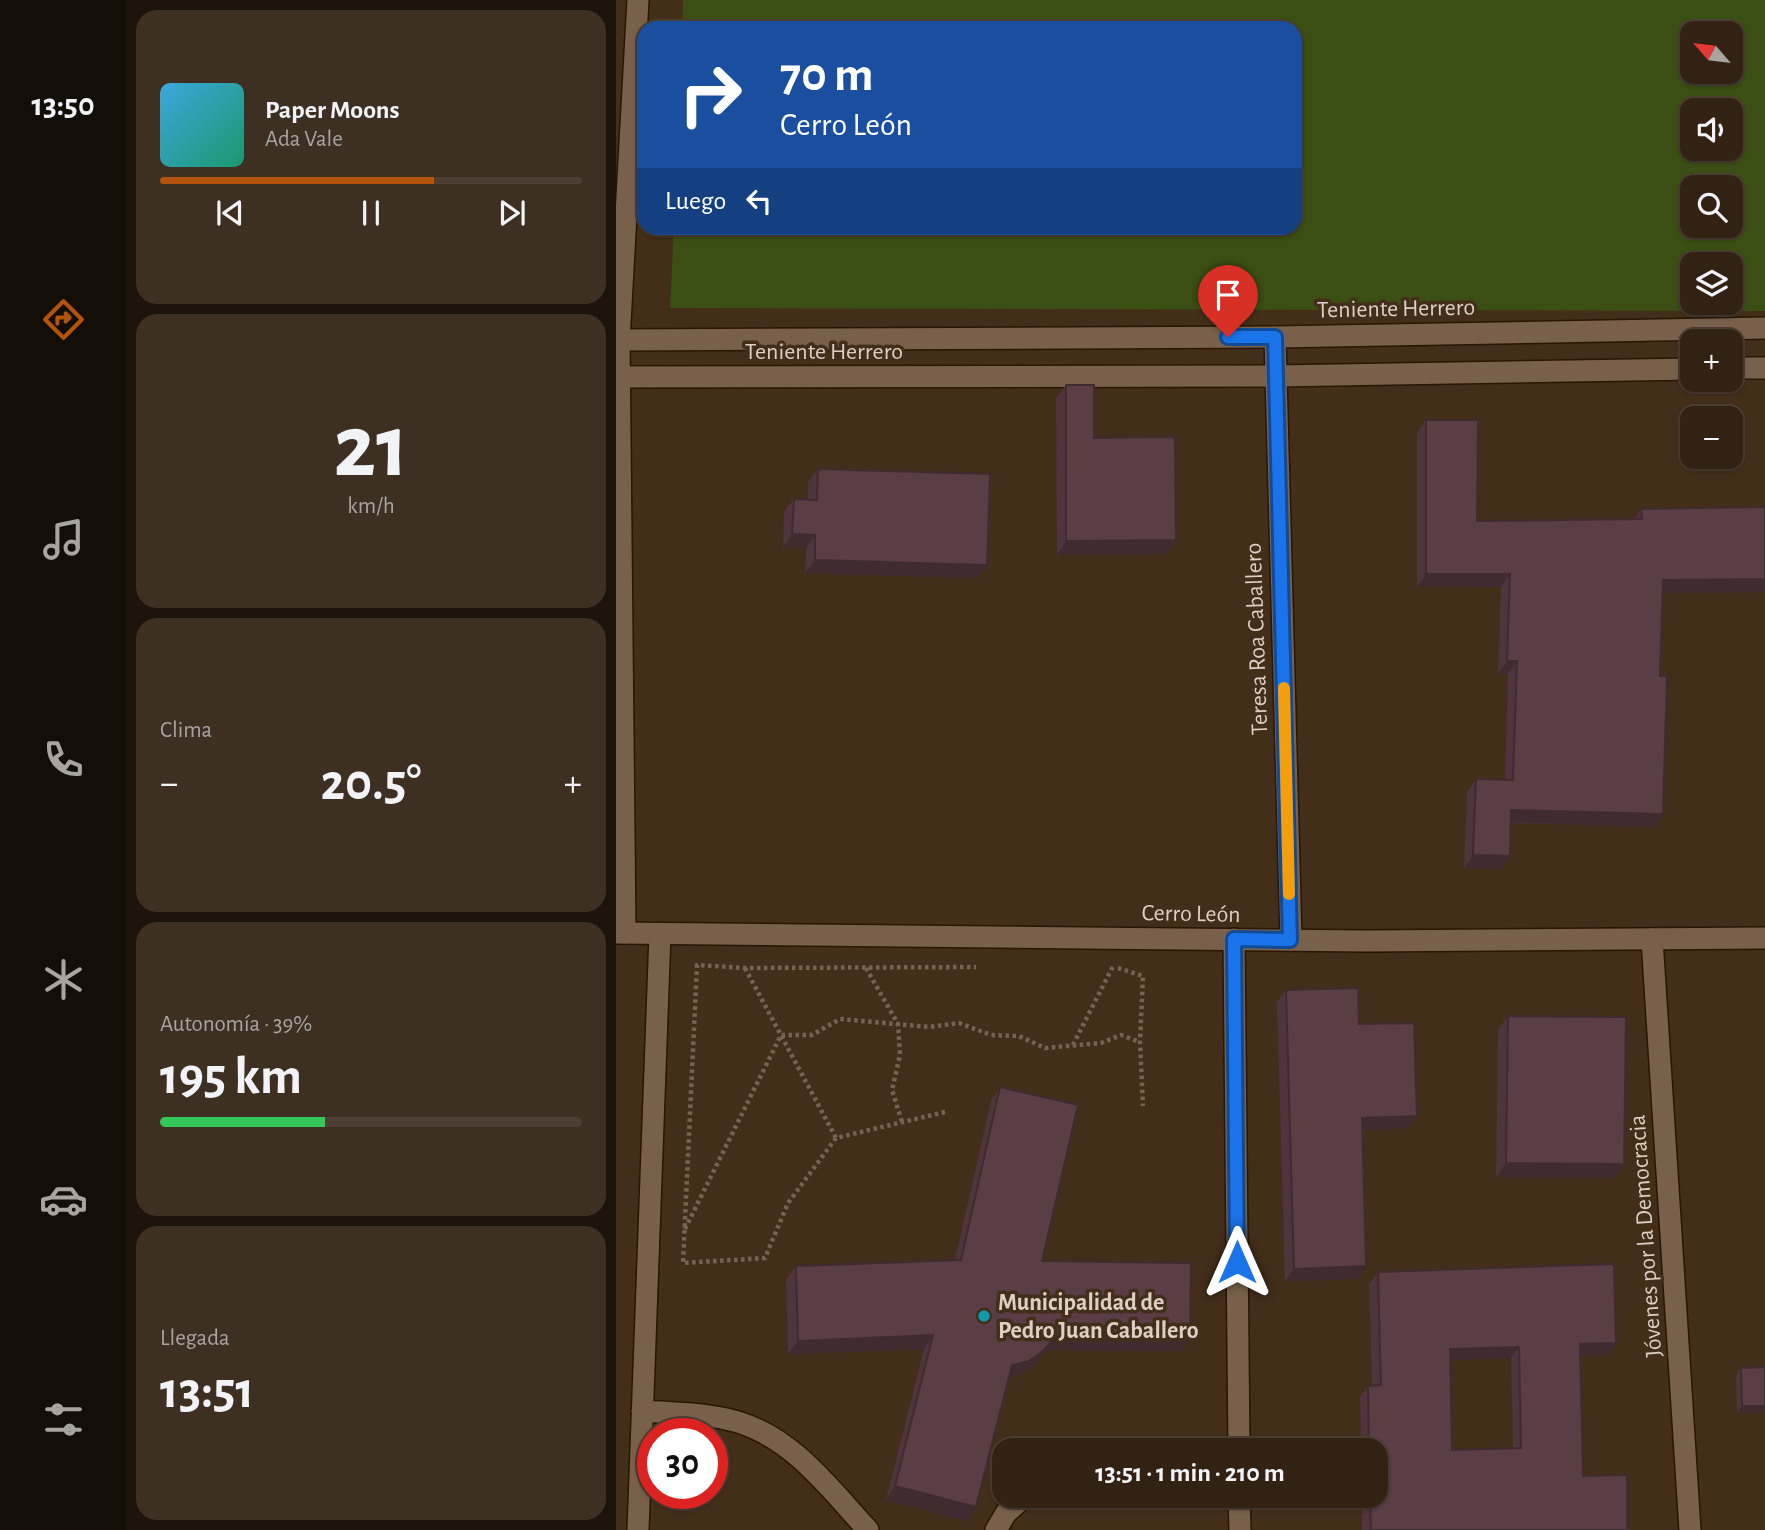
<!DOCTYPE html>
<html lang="es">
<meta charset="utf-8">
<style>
body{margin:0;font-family:"Alegreya Sans",sans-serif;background:#3d2f22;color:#f1f3f6;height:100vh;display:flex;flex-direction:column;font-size:26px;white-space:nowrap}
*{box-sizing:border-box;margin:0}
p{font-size:23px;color:#a8a4a0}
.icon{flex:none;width:38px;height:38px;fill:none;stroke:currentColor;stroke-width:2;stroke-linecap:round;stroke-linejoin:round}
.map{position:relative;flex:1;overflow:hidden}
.drawer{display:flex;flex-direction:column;gap:10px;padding:10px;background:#1c130b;width:490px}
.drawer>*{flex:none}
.guide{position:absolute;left:21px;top:21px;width:665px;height:214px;border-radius:21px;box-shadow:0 2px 5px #0004,0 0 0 2px #4d3f34;background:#1a4fa0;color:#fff;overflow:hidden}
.needle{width:46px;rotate:298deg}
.controls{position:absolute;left:1064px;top:21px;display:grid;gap:14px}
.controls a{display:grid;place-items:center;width:63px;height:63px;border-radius:14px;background:#322214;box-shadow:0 2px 5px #0004,0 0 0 2px #4d3f34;font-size:35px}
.speed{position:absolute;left:21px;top:1418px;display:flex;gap:14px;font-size:35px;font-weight:700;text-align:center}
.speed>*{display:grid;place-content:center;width:91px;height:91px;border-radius:50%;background:#322214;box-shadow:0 2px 5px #0004,0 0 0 2px #4d3f34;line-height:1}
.speed .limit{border:10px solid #d22;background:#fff;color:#111}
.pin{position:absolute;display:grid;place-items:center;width:60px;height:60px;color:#fff;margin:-72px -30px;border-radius:50% 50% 50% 0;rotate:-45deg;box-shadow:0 0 7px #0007}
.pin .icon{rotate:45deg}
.me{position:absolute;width:77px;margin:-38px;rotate:0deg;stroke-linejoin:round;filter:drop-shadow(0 0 5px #0008)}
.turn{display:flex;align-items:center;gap:24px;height:147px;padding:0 28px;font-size:32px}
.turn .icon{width:91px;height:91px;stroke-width:2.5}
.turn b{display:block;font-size:49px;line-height:60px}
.then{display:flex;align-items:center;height:66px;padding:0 28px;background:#0003;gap:14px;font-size:26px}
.big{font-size:52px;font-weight:700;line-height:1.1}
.drawer .card{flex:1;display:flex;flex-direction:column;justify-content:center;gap:10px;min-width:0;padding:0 24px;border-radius:21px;background:#3d2f22}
.drawer .dial{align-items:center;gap:0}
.dial b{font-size:91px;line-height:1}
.song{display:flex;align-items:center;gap:21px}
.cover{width:84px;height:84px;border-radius:10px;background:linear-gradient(135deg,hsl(200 70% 55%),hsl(160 70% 35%))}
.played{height:7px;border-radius:4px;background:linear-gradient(90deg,#b45309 65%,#4d3f34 65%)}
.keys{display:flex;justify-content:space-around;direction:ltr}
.heat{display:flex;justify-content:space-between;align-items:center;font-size:38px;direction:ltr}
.charge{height:10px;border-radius:5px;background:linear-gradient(90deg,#34c759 39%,#4d3f34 0)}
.trip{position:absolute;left:376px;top:1438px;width:396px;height:70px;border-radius:21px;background:#322214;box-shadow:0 2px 5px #0004,0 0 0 2px #4d3f34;font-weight:700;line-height:70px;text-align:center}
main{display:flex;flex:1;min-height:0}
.menu{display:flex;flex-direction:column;width:126px;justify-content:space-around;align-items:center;background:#140e08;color:#a8a4a0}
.menu .icon{width:49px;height:49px}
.menu .active{color:#b45309}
.menu b{font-size:32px;color:#f1f3f6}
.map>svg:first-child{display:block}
.green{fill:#3b4e14;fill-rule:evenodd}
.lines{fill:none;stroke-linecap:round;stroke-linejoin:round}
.minor-casing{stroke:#291603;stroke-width:24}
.path{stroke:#766352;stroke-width:4.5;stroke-dasharray:3.5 3.5;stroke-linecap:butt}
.minor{stroke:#78604b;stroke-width:21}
.wall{fill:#4e343c;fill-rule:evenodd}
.shaded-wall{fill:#402b31}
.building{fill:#5b3d46;stroke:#402b31;stroke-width:2;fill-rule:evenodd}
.route-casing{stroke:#114b97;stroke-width:18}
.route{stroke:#1a73e8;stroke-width:12}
.slow{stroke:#f59e0b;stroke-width:12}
.culture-dot{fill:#0f9aa8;stroke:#432e1a;stroke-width:2.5}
.labels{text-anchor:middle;stroke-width:7;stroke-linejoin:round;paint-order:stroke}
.street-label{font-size:24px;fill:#ddcfc3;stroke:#432e1a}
.poi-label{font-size:24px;font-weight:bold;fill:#ddcfc3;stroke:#432e1a;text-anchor:start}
</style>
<main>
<nav class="menu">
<b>13:50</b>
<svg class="icon active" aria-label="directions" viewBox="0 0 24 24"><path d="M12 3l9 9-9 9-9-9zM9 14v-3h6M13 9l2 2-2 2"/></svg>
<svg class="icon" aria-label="music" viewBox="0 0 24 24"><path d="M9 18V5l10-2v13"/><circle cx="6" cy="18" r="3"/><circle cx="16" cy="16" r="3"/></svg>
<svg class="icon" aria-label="phone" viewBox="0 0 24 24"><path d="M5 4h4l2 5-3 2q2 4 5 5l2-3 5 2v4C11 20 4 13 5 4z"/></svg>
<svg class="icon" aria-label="climate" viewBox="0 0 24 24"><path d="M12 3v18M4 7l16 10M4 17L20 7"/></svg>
<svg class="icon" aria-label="car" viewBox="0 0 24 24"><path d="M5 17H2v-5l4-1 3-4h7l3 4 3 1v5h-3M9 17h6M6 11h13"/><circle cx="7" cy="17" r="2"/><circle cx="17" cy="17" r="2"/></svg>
<svg class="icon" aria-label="filters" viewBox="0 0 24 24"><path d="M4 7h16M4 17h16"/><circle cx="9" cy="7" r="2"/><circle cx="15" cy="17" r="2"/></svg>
</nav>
<section class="drawer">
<div class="card">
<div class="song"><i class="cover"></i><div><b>Paper Moons</b><p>Ada Vale</p></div></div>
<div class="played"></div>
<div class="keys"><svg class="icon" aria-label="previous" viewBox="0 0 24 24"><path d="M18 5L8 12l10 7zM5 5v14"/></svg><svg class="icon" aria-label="pause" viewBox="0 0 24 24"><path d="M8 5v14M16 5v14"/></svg><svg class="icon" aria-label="next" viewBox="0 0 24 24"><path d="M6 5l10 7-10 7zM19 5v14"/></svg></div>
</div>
<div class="card dial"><b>21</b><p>km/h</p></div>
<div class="card"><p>Clima</p>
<div class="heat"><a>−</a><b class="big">20.5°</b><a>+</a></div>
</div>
<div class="card"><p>Autonomía · 39%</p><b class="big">195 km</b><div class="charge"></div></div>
<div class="card"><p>Llegada</p><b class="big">13:51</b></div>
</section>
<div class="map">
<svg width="1149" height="1530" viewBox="0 0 1149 1530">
<rect width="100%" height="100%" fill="#432e1a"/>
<path class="green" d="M67 0H1149V311L54 308 58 228H679V28H66ZM1076 33H1115V72H1076ZM1115 110V149H1076V110ZM1115 187V226H1076V187ZM1076 264H1115V303H1076Z"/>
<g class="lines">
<defs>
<g id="minor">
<path d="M659 337 675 940"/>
<path d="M0 340 659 337 1149 328"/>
<path d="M1115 368H1149"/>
<path d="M0 377 660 376 1076 369"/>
<path d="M0 933 751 941 1149 938"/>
<path d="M9 933 3 340 22 0"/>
<path d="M618 939 623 1451"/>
<path d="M1036 939 1074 1530"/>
<path d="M26 1411C58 1413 91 1413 122 1422 178 1439 214 1489 252 1530"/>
<path d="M623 1496 624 1530"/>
<path d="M22 1530 44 934"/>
<path d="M380 1530 390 1513 409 1496"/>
</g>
</defs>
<use href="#minor" class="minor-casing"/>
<g class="path">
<path d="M129 968 220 1138"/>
<path d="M250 968 282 1024 284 1055 276 1090 286 1122"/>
<path d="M502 968 527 976 524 1042 527 1106"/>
<path d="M457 1045 497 966"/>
<path d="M329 1112 220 1138 172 1203 149 1258 67 1263 81 965 129 968 360 967"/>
<path d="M69 1229 165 1035H196L224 1019 313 1027 343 1023 375 1035 403 1036 429 1048 485 1043 505 1035 524 1042"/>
</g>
<use href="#minor" class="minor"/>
</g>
<g class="wall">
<path d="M450 385 478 438 560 540 550 554 441 555 440 399Z"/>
<path d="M810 420 861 521 1018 519 1025 509 1149 507V592L1047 593 1044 676 1047 814 1038 827 895 823 894 856 885 869 848 868 851 792 860 779 889 780 892 674H882L885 587H801V433Z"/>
<path d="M202 469 371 565 361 578 189 573 190 548 167 547 168 512 178 499H192V482Z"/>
<path d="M670 990 792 1128 746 1130 741 1279 669 1281 661 1002Z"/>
<path d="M892 1016 999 1178 880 1177 882 1030Z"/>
<path d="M384 1087 426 1261 565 1351 430 1350 419 1364 403 1374 393 1377 360 1507 351 1521 270 1500 308 1349 172 1354 170 1280 180 1266 339 1260 375 1101Z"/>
<path d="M762 1272 1000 1343 992 1355 964 1356 967 1476 1011 1530H746V1496H760V1451H745L744 1397 752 1386H756L753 1284ZM895 1358 897 1448 836 1450 834 1360Z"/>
<path d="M1125 1368 1149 1412 1121 1413 1120 1375Z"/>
</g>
<g class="shaded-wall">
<path d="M176 534 199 535 190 548 167 547Z"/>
<path d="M560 540 550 554 441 555 450 541Z"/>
<path d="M199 560 371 565 361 578 189 573Z"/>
<path d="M810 574H894L885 587H801Z"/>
<path d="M1149 579V592L1038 593 1047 580Z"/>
<path d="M891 661H901L892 674H882Z"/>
<path d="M895 810 1047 814 1038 827 886 822Z"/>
<path d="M857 855 894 856 885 869 848 868Z"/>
<path d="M801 1116 792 1128 737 1130 746 1118Z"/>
<path d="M890 1163 1008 1164 999 1178 880 1177Z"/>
<path d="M750 1266 741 1279 669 1281 678 1269Z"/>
<path d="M317 1335 308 1349 172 1354 182 1341Z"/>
<path d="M440 1336 574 1338 565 1351 430 1350 419 1364 403 1374 387 1379 396 1365Z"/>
<path d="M1000 1343 992 1355 956 1356 964 1344Z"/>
<path d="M903 1347 895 1358 826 1360 834 1349Z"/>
<path d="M1126 1406H1149V1412L1121 1413Z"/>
<path d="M279 1486 360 1507 351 1521 270 1500Z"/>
</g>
<g class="building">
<path d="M450 385H478V438L559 437 560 540 450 541Z"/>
<path d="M810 420H862L861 521 1026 519 1025 509 1149 507V579L1047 580 1044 676H1051L1047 814 895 810 894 856 857 855 860 779 897 780 901 661H891L894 574H810Z"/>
<path d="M202 469 374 474 371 565 199 560V535L176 534 178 499 201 500Z"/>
<path d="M742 988 743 1024 798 1023 801 1116 746 1118 750 1266 678 1269 670 990Z"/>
<path d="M892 1016 1010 1017 1008 1164 890 1163Z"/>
<path d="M384 1087 462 1105 426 1261 575 1263 574 1338 440 1336 428 1350 413 1361 396 1365 360 1507 279 1486 317 1335 182 1341 180 1266 345 1260Z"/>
<path d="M998 1264 1000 1343 964 1344 967 1476 1011 1475V1530H755L754 1496H760V1451H753L752 1386 765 1385 762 1272ZM903 1347 905 1448 836 1450 834 1349Z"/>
<path d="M1149 1367V1406H1126L1125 1368Z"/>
</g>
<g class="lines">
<defs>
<path id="route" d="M612 337H659L674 940 618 939 621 1262"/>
</defs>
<use href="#route" class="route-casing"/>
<use href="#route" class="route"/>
<path class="slow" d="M668 688 673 894"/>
</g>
<circle class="culture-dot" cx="368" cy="1316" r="7"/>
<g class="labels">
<g class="street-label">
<text transform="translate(780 308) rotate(-1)" y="8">Teniente Herrero</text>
<text x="208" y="359">Teniente Herrero</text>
<text transform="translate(640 639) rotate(-92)" y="8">Teresa Roa Caballero</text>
<text transform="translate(575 913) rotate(1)" y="8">Cerro León</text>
<text transform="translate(1029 1236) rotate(-94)" y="8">Jóvenes por la Democracia</text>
</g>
<g class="poi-label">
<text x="382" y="1310">Municipalidad de<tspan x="382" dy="28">Pedro Juan Caballero</tspan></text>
</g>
</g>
</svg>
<div class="controls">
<a><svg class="needle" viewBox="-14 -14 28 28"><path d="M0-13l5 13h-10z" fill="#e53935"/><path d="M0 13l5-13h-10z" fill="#a8a4a0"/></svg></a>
<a><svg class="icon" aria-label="sound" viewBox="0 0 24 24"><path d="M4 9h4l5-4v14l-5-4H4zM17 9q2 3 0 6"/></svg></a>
<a><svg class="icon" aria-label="search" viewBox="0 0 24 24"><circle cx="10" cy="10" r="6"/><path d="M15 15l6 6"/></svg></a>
<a><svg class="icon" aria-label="layers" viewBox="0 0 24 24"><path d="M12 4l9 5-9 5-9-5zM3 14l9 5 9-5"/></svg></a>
<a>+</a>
<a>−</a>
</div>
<div class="speed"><div class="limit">30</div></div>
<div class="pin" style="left:612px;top:337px;background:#d93025"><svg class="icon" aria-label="arrive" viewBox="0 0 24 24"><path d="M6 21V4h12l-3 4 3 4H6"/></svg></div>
<svg class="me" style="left:621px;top:1262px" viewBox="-20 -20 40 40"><path d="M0-17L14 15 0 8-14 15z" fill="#1a73e8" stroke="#fff" stroke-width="4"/></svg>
<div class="trip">13:51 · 1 min · 210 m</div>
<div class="guide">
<div class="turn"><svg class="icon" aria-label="right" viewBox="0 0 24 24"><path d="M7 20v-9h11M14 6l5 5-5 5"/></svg><div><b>70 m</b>Cerro León</div></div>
<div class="then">Luego<svg class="icon" aria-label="left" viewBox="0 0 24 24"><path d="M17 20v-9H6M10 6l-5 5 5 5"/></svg></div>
</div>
</div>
</main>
